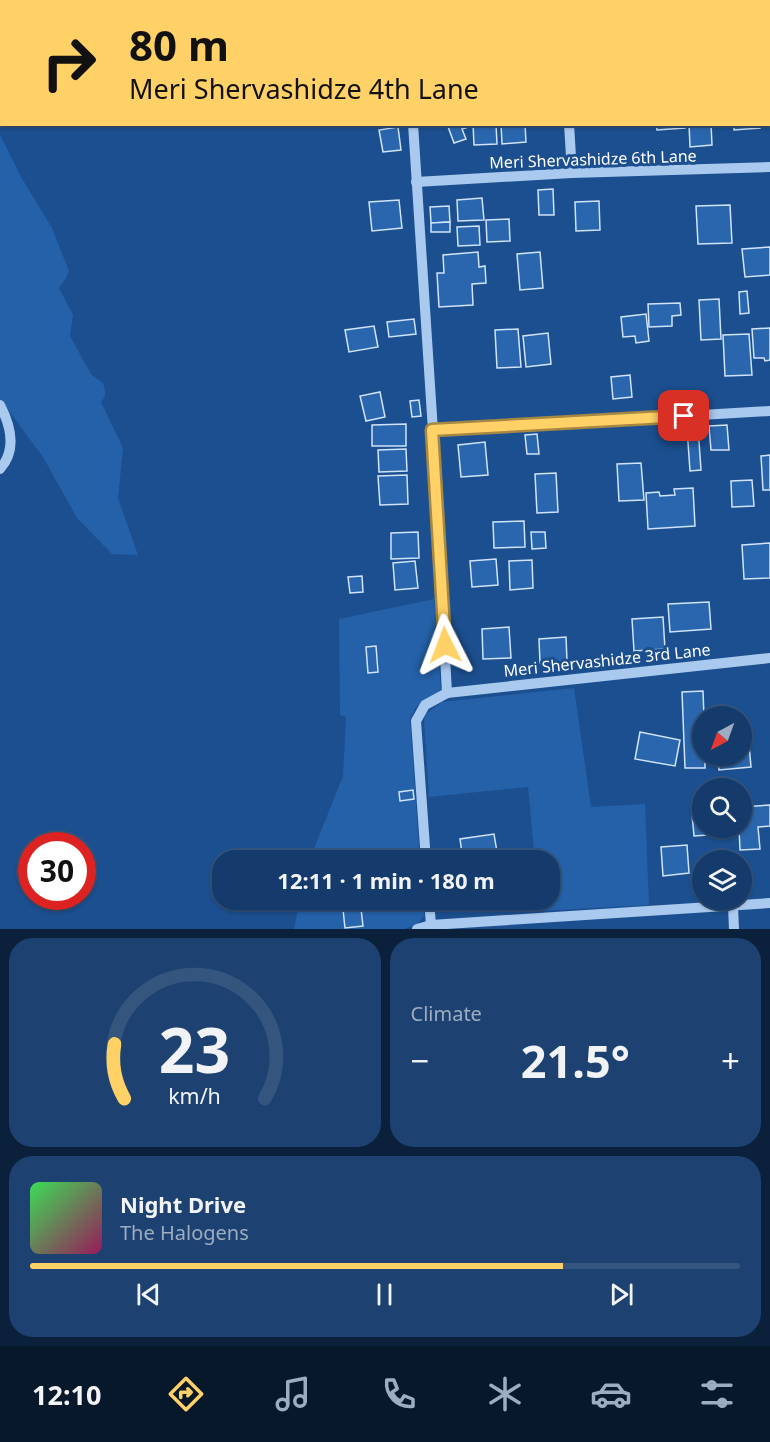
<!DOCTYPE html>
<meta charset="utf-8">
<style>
body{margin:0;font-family:"Noto Sans",sans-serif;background:#1d4271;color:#f1f3f6;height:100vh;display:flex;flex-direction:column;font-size:22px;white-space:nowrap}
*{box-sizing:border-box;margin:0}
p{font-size:20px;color:#9dadc1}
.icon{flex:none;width:33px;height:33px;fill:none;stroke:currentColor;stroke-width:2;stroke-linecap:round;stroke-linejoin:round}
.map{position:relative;height:929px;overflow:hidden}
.drawer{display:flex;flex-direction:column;gap:9px;padding:9px;background:#0b203b;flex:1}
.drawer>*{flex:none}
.guide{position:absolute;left:0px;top:0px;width:771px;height:126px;box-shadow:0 2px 4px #0004,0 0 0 2px #33557e;background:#ffd166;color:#111;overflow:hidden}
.needle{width:39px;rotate:221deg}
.tools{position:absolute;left:692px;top:706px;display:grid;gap:12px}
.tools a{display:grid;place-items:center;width:60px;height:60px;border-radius:50%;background:#143b6b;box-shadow:0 2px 4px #0004,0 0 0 2px #33557e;font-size:30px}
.speed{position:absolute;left:18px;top:832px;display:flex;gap:12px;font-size:30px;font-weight:700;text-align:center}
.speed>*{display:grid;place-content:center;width:78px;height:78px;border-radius:50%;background:#143b6b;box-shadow:0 2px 4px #0004,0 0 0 2px #33557e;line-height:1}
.speed .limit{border:9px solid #d22;background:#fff;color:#111}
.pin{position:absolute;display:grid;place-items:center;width:51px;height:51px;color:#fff;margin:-26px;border-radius:12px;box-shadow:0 3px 9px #0006}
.me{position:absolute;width:66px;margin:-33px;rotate:357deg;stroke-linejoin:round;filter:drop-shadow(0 0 4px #0008)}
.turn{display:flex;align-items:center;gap:21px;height:126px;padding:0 30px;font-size:27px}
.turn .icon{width:78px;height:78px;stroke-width:2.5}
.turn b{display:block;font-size:42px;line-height:51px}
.big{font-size:45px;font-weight:700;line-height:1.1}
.drawer .card{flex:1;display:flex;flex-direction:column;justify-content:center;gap:9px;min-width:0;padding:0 21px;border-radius:24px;background:#1d4271}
.drawer .dial{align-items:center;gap:0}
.dial svg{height:156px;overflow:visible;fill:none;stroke:#33557e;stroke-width:7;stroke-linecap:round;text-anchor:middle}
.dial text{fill:#f1f3f6;stroke:none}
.song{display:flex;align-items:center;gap:18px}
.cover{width:72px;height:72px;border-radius:9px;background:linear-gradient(135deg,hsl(130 70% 55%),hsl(330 70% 35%))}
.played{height:6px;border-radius:3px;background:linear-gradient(90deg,#ffd166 75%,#33557e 75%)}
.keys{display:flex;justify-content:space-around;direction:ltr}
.heat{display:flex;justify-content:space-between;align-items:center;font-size:33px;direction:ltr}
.drawer .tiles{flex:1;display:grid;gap:9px;grid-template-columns:1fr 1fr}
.card:last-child{grid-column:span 2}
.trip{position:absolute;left:212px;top:850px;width:348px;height:60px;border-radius:24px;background:#143b6b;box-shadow:0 2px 4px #0004,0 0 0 2px #33557e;font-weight:700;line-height:60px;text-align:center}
.dock{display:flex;height:96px;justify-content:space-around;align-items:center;background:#08182b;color:#9dadc1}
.dock .icon{width:42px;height:42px}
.dock .on{color:#ffd166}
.dock b{font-size:27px;color:#f1f3f6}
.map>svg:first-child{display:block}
.green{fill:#2461a8}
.building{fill:#2a66ad;stroke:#cfe3fa;stroke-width:1.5}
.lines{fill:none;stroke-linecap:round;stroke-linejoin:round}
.minor{stroke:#a9c9ee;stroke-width:10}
.route-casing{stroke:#a68842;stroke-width:15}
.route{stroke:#ffd166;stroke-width:10}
.labels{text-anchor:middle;stroke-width:6;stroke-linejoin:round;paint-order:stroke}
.street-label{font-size:16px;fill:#fff;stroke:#1b4f8f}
</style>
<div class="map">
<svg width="770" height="929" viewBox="0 0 770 929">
<rect width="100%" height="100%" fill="#1b4f8f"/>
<g class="green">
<path d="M0 135 21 177 52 228 69 271 66 278 59 288 73 315 70 336 91 374 103 383C105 391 107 396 101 402L123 448 118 498 138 555 112 554 77 518 43 457 0 399Z"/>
<path d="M434 599 441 691 416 707 410 719 420 861H309L343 776 346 717 340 715 339 619Z"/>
<path d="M574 688 591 807 645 804 649 905 539 911 538 900H549V861H535L528 787 429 797 424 719 427 713 442 702Z"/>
<path d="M300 900H423L424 916 417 924 405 929H294Z"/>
</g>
<g class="building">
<path d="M447 124H472V126L462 129 466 139 454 143Z"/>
<path d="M473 124H496L497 144 474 145Z"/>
<path d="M501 124H525L526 142 502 144Z"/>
<path d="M656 124H685V128L657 130Z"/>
<path d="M689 124H711L712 145 690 147Z"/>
<path d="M734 124H760V128L734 130Z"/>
<path d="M398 127 401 150 383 152 379 130Z"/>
<path d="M553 189 554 215H539L538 190Z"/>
<path d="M482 198 484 220 458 221 457 200Z"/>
<path d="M399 200 402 228 372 231 369 202Z"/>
<path d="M599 201 600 230 576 231 575 202Z"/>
<path d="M730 205 732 243 698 244 696 206Z"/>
<path d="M449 206 450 222 431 223 430 207Z"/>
<path d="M509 219 510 241 487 242 486 220Z"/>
<path d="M450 222V232H431V223Z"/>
<path d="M479 226 480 245 458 246 457 227Z"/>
<path d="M770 247V275L745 277 742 249Z"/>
<path d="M478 252 479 267 485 266 486 283 472 284 473 305 439 307 437 273H444L443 255Z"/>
<path d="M540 252 543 288 520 290 517 254Z"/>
<path d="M747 291 749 313 740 314 739 292Z"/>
<path d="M719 299 721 339 701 340 699 300Z"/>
<path d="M680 303 681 315 672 316V326L649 327 648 304Z"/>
<path d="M646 314 649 341 636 343 635 336 623 337 621 317Z"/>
<path d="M414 319 416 334 389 337 387 322Z"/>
<path d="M374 326 378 347 349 352 345 330Z"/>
<path d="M770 328V360L765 361 764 358H754L752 329Z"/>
<path d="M518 329 521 367 497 368 495 330Z"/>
<path d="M548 333 551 364 526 367 523 336Z"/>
<path d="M749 334 752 375 725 376 723 335Z"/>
<path d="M630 375 632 397 613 399 611 377Z"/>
<path d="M380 392 385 417 366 421 360 396Z"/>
<path d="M419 400 421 416 412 417 410 401Z"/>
<path d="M406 424V446H372V425Z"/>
<path d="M727 425 729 450H711L709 426Z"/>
<path d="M698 427 701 470 690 471 687 428Z"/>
<path d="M537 434 539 454H527L525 435Z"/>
<path d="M485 442 488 475 461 477 458 445Z"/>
<path d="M406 449 407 471 379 472 378 450Z"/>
<path d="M770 455V490H763L761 456Z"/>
<path d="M641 463 644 500 619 501 617 464Z"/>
<path d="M556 473 558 512 537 513 535 474Z"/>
<path d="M407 475 408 504 380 505 378 476Z"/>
<path d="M752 480 754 506 732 507 731 481Z"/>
<path d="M693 488 695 526 648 529 646 493 659 492 660 496 675 495 674 489Z"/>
<path d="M524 521 525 547 494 548 493 522Z"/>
<path d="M418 532 419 558 391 559V533Z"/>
<path d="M531 532H545L546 548 532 549Z"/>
<path d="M770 543V578L744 579 742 545Z"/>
<path d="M496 559 498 585 472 587 470 561Z"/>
<path d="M532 560 533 588 510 590 509 561Z"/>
<path d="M415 561 418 588 395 590 393 563Z"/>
<path d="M362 576 363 592 350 593 348 577Z"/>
<path d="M709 602 711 629 670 632 668 604Z"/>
<path d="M663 617 665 649 634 651 632 619Z"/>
<path d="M509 627 511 658 483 659 482 629Z"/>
<path d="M566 637 567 661 540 663 539 639Z"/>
<path d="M376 646 378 672 368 673 366 647Z"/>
<path d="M703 691 704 717H702V756H705V768H685L682 692Z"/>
<path d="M640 732 680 740 675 766 635 759Z"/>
<path d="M741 733H748L751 767 719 770 718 756H741Z"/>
<path d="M413 790 414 799 400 801 399 792Z"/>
<path d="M770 805V826L758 827 760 849 740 850 739 828H741V807Z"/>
<path d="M702 813V828H721L722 834 694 836 692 814Z"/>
<path d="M494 834 498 858 475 861H463L460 839Z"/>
<path d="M687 845 689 873 663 876 661 847Z"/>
<path d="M342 900H360L363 926 345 928Z"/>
</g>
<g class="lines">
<g class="minor">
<path d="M404 0V2"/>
<path d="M561 0V2"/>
<path d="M413 124 433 431 447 693 425 705 416 721 426 861"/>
<path d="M569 124 572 173"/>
<path d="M416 182 572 173 770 167"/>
<path d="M0 405C11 426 17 450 0 469"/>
<path d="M433 431 770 411"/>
<path d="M447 693 770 658"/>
<path d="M733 906 734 929"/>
<path d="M431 925 770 903"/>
<path d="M417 929 431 925 429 900"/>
</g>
</g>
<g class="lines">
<defs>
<path id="route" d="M445 645 432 430 684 416"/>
</defs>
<use href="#route" class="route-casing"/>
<use href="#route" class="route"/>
</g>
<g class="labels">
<g class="street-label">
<text transform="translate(593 159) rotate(-2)" y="6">Meri Shervashidze 6th Lane</text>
<text transform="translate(607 660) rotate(-6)" y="6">Meri Shervashidze 3rd Lane</text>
</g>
</g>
</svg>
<div class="tools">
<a><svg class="needle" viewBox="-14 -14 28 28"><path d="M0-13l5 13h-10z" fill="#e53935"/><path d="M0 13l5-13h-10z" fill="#9dadc1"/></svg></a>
<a><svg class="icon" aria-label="search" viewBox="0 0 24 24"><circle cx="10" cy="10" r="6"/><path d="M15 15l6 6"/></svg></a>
<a><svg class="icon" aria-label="layers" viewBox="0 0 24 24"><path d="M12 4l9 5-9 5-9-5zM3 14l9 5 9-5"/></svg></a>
</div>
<div class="speed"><div class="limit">30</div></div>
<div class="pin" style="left:684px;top:416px;background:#d93025"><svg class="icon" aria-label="arrive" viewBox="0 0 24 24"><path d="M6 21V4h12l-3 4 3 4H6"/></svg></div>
<svg class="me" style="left:445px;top:645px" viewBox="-20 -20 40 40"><path d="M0-17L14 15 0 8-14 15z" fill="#ffd166" stroke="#fff" stroke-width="4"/></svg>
<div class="trip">12:11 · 1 min · 180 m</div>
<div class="guide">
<div class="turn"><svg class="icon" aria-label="right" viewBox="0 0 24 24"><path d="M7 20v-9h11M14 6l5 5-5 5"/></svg><div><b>80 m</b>Meri Shervashidze 4th Lane</div></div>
</div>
</div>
<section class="drawer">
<div class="tiles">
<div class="card dial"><svg viewBox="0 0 100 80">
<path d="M14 69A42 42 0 1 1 86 69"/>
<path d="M14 69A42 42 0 0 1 9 41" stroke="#ffd166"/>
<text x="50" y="56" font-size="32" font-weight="700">23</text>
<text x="50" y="72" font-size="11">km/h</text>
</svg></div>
<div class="card"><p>Climate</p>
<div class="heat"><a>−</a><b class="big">21.5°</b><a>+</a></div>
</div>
<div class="card">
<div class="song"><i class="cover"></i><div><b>Night Drive</b><p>The Halogens</p></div></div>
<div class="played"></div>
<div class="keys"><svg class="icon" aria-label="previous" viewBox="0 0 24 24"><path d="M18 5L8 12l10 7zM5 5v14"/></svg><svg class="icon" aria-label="pause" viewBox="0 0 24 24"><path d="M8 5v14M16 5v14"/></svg><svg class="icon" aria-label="next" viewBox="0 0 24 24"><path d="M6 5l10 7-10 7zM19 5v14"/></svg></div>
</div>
</div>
</section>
<nav class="dock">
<b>12:10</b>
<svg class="icon on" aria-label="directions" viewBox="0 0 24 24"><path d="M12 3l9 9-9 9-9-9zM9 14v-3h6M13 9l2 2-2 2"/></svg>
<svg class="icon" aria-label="music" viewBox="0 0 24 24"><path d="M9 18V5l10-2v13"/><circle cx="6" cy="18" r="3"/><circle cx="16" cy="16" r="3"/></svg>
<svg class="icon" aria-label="phone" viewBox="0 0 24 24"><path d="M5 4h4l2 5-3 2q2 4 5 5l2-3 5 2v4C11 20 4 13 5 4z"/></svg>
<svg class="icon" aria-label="climate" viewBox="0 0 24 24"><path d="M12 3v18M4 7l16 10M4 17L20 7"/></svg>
<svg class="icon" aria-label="car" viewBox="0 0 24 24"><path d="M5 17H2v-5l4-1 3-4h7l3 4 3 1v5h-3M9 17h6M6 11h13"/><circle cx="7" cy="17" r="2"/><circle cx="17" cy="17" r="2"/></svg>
<svg class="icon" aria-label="filters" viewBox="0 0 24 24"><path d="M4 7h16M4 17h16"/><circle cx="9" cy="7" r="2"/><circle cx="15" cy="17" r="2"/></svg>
</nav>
